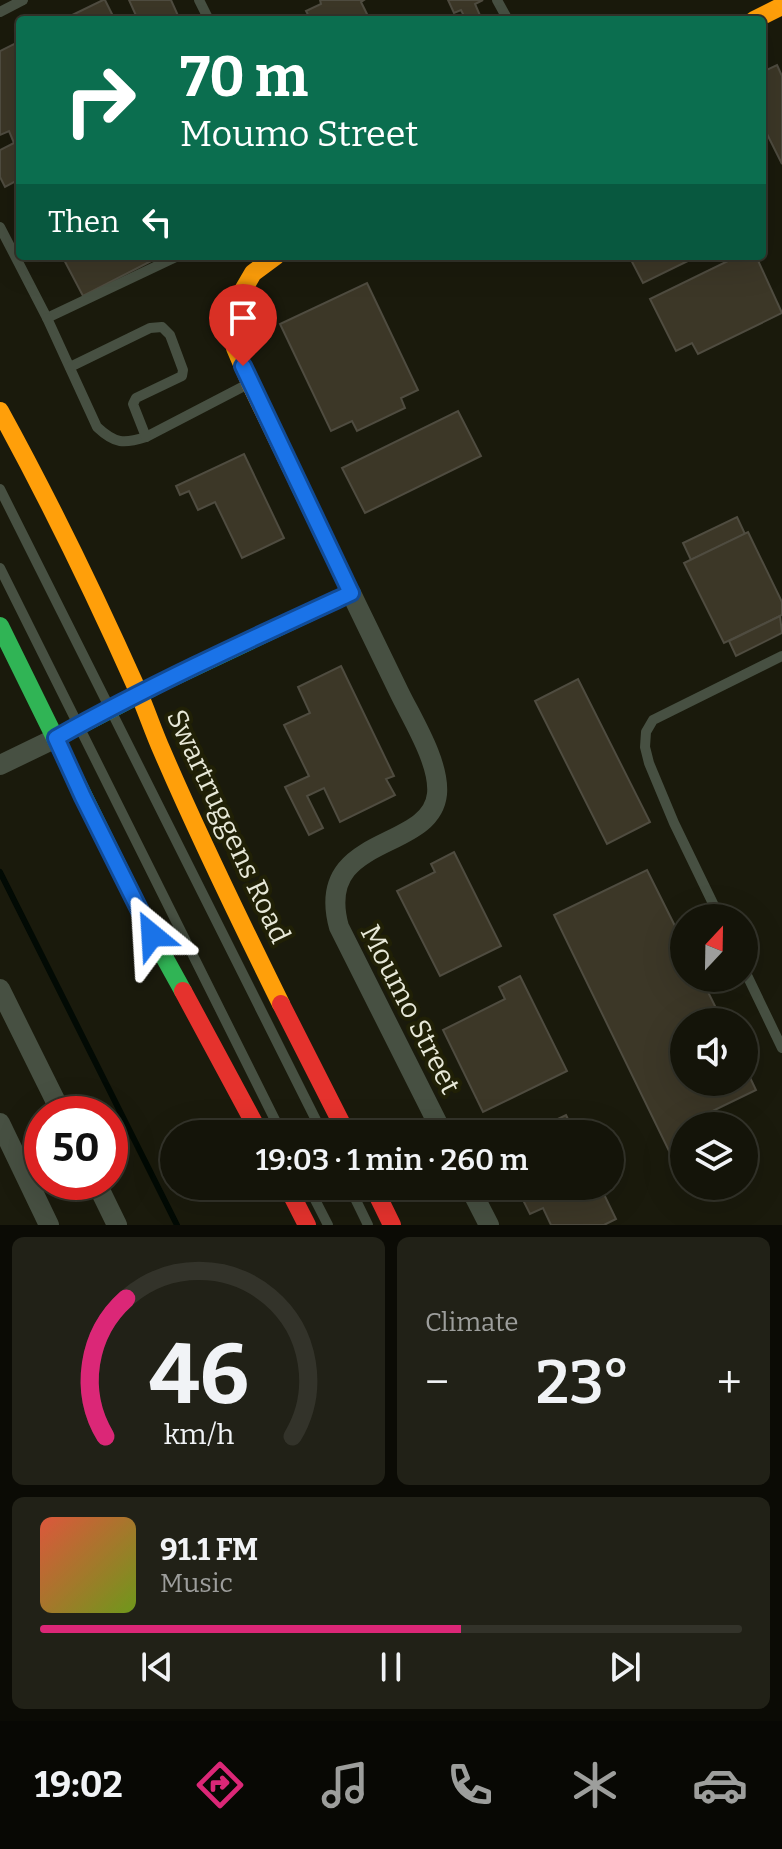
<!DOCTYPE html>
<meta charset="utf-8">
<style>
body{margin:0;font-family:Bitter,serif;background:#212117;color:#f1f3f6;height:100vh;display:flex;flex-direction:column;font-size:30px;white-space:nowrap}
*{box-sizing:border-box;margin:0}
p{font-size:26px;color:#9d9e9c}
.icon{flex:none;width:44px;height:44px;fill:none;stroke:currentColor;stroke-width:2;stroke-linecap:round;stroke-linejoin:round}
.map{position:relative;height:1225px;overflow:hidden}
.drawer{display:flex;flex-direction:column;gap:12px;padding:12px;background:#0b0b05;flex:1}
.drawer>*{flex:none}
.top-card{position:absolute;left:16px;top:16px;width:750px;height:244px;border-radius:8px;box-shadow:0 8px 32px #0002,0 0 0 2px #33332a;background:#0b6e4f;color:#fff;overflow:hidden}
.needle{width:52px;rotate:22deg}
.buttons{position:absolute;left:670px;top:904px;display:grid;gap:16px}
.buttons a{display:grid;place-items:center;width:88px;height:88px;border-radius:50%;background:#141409;box-shadow:0 8px 32px #0002,0 0 0 2px #33332a;font-size:40px}
.speed{position:absolute;left:24px;top:1096px;display:flex;gap:16px;font-size:40px;font-weight:700;text-align:center}
.speed>*{display:grid;place-content:center;width:104px;height:104px;border-radius:50%;background:#141409;box-shadow:0 8px 32px #0002,0 0 0 2px #33332a;line-height:1}
.speed .limit{border:12px solid #d22;background:#fff;color:#111}
.pin{position:absolute;display:grid;place-items:center;width:68px;height:68px;color:#fff;margin:-82px -34px;border-radius:50% 50% 50% 0;rotate:-45deg;box-shadow:0 0 8px #0007}
.pin .icon{rotate:45deg}
.me{position:absolute;width:88px;margin:-44px;rotate:333deg;stroke-linejoin:round;filter:drop-shadow(0 0 6px #0008)}
.turn{display:flex;align-items:center;gap:28px;height:168px;padding:0 32px;font-size:36px}
.turn .icon{width:104px;height:104px;stroke-width:2.5}
.turn b{display:block;font-size:56px;line-height:68px}
.then{display:flex;align-items:center;height:76px;padding:0 32px;background:#0003;gap:16px;font-size:30px}
.big{font-size:60px;font-weight:600;line-height:1.1}
.drawer .widget{flex:1;display:flex;flex-direction:column;justify-content:center;gap:12px;min-width:0;padding:0 28px;border-radius:12px;background:#212117}
.drawer .dial{align-items:center;gap:0}
.dial svg{height:208px;overflow:visible;fill:none;stroke:#33332a;stroke-width:7;stroke-linecap:round;text-anchor:middle}
.dial text{fill:#f1f3f6;stroke:none}
.song{display:flex;align-items:center;gap:24px}
.cover{width:96px;height:96px;border-radius:12px;background:linear-gradient(135deg,hsl(10 70% 55%),hsl(80 70% 35%))}
.played{height:8px;border-radius:4px;background:linear-gradient(90deg,#db2777 60%,#33332a 60%)}
.keys{display:flex;justify-content:space-around;direction:ltr}
.heat{display:flex;justify-content:space-between;align-items:center;font-size:44px;direction:ltr}
.drawer .tiles{flex:1;display:grid;gap:12px;grid-template-columns:1fr 1fr}
.widget:last-child{grid-column:span 2}
.trip{position:absolute;left:160px;top:1120px;width:464px;height:80px;border-radius:40px;background:#141409;box-shadow:0 8px 32px #0002,0 0 0 2px #33332a;font-weight:600;line-height:80px;text-align:center}
.menu{display:flex;height:128px;justify-content:space-around;align-items:center;background:#080804;color:#9d9e9c}
.menu .icon{width:56px;height:56px}
.menu .active{color:#db2777}
.menu b{font-size:36px;color:#f1f3f6}
.map>svg:first-child{display:block}
.lines{fill:none;stroke-linecap:round;stroke-linejoin:round}
.stream{stroke:#020a04;stroke-width:6}
.building{fill:#3c3727;stroke:#4f4c40;stroke-width:2}
.lane{stroke:#475042;stroke-width:10}
.street{stroke:#475042;stroke-width:20}
.fast{stroke:#30b455;stroke-width:18}
.slow{stroke:#ff9f0a;stroke-width:18}
.jam{stroke:#e5322d;stroke-width:18}
.route-casing{stroke:#114b97;stroke-width:20}
.route{stroke:#1a73e8;stroke-width:14}
.labels{text-anchor:middle;stroke-width:8;stroke-linejoin:round;paint-order:stroke}
.street-label{font-size:28px;fill:#e7e8d8;stroke:#202006}
</style>
<div class="map">
<svg width="782" height="1225" viewBox="0 0 782 1225">
<rect width="100%" height="100%" fill="#1a1a0c"/>
<g class="lines">
<path class="stream" d="M0 872 177 1225"/>
</g>
<g class="building">
<path d="M103 0H105L115 20H62Z"/>
<path d="M129 0H171L180 20H138Z"/>
<path d="M320 0H364L361 2 370 20H311L306 11 321 4Z"/>
<path d="M448 0H483L475 4 482 20H466L461 10 454 13Z"/>
<path d="M20 41V179L5 187 0 177V150L14 143 9 131 0 135V51Z"/>
<path d="M777 65 782 76V164L765 130 762 131V72Z"/>
<path d="M62 256H161L83 296Z"/>
<path d="M629 256H698L643 283Z"/>
<path d="M738 256H756L782 313 698 354 692 343 676 351 650 299Z"/>
<path d="M367 283 418 390 401 398 405 408 357 431 352 421 331 431 280 324Z"/>
<path d="M458 411 481 456 365 513 342 468Z"/>
<path d="M244 454 284 538 242 558 215 502 198 510 189 491 180 495 176 486Z"/>
<path d="M737 517 745 534 691 560 683 543Z"/>
<path d="M748 532 782 602V615L724 643 684 563Z"/>
<path d="M780 616 782 633 736 656 729 641Z"/>
<path d="M341 666 394 776 386 779 395 795 340 822 324 788 307 796 323 828 309 835 285 787 309 776 284 725 310 713 298 687Z"/>
<path d="M578 679 650 822 607 844 535 701Z"/>
<path d="M454 852 501 946 440 976 397 891 435 872 431 864Z"/>
<path d="M647 870 684 944V978H701L723 1022H684V1082H744V1065L756 1090 696 1119 699 1126H684V1146L670 1153 554 915Z"/>
<path d="M520 976 567 1071 483 1112 443 1030 505 999 499 987Z"/>
<path d="M566 1115 575 1134H526Z"/>
<path d="M516 1186H600L616 1219 604 1225H551L543 1208 530 1214Z"/>
</g>
<g class="lines">
<g class="lane">
<path d="M199 0 209 20"/>
<path d="M497 0 508 20"/>
<path d="M0 12 23 0"/>
<path d="M0 227 47 318 178 256"/>
<path d="M47 318 97 427C115 444 124 444 146 437L248 384"/>
<path d="M70 367 150 328 162 327 170 335 183 370 182 376 136 398 133 404 146 437"/>
<path d="M0 489 323 1134"/>
<path d="M0 568 282 1134"/>
<path d="M720 918 674 823 649 763 645 747 646 732 653 720 782 656"/>
<path d="M744 969 782 1048"/>
<path d="M308 1186 328 1225"/>
<path d="M349 1186 368 1225"/>
</g>
<g class="street">
<path d="M351 593C367 626 383 659 399 692 412 719 440 763 437 794 431 853 313 833 339 927L443 1134"/>
<path d="M0 765 56 738"/>
<path d="M0 989 62 1114"/>
<path d="M0 1123 49 1225"/>
<path d="M96 1182 117 1225"/>
<path d="M469 1186 489 1225"/>
</g>
<g class="fast">
<path d="M0 626 152 935 183 991"/>
<path d="M56 738 165 681 351 593 342 574"/>
</g>
<g class="slow">
<path d="M754 20 782 6"/>
<path d="M276 256 253 273 239 297 233 318 235 348 250 383 342 574"/>
<path d="M0 411C50 502 95 595 137 689 146 709 153 731 162 751 199 837 240 921 281 1004"/>
</g>
<g class="jam">
<path d="M183 991 260 1134"/>
<path d="M281 1004 347 1134"/>
<path d="M287 1186 307 1225"/>
<path d="M373 1186 392 1225"/>
</g>
</g>
<g class="lines">
<defs>
<path id="route" d="M152 935 83 797 56 738C152 684 251 639 351 593L243 366"/>
</defs>
<use href="#route" class="route-casing"/>
<use href="#route" class="route"/>
</g>
<g class="labels">
<g class="street-label">
<text transform="translate(229 826) rotate(65)" y="10">Swartruggens Road</text>
<text transform="translate(411 1009) rotate(63)" y="10">Moumo Street</text>
</g>
</g>
</svg>
<div class="buttons">
<a><svg class="needle" viewBox="-14 -14 28 28"><path d="M0-13l5 13h-10z" fill="#e53935"/><path d="M0 13l5-13h-10z" fill="#9d9e9c"/></svg></a>
<a><svg class="icon" aria-label="sound" viewBox="0 0 24 24"><path d="M4 9h4l5-4v14l-5-4H4zM17 9q2 3 0 6"/></svg></a>
<a><svg class="icon" aria-label="layers" viewBox="0 0 24 24"><path d="M12 4l9 5-9 5-9-5zM3 14l9 5 9-5"/></svg></a>
</div>
<div class="speed"><div class="limit">50</div></div>
<div class="pin" style="left:243px;top:366px;background:#d93025"><svg class="icon" aria-label="arrive" viewBox="0 0 24 24"><path d="M6 21V4h12l-3 4 3 4H6"/></svg></div>
<svg class="me" style="left:152px;top:935px" viewBox="-20 -20 40 40"><path d="M0-17L14 15 0 8-14 15z" fill="#1a73e8" stroke="#fff" stroke-width="4"/></svg>
<div class="trip">19:03 · 1 min · 260 m</div>
<div class="top-card">
<div class="turn"><svg class="icon" aria-label="right" viewBox="0 0 24 24"><path d="M7 20v-9h11M14 6l5 5-5 5"/></svg><div><b>70 m</b>Moumo Street</div></div>
<div class="then">Then<svg class="icon" aria-label="left" viewBox="0 0 24 24"><path d="M17 20v-9H6M10 6l-5 5 5 5"/></svg></div>
</div>
</div>
<section class="drawer">
<div class="tiles">
<div class="widget dial"><svg viewBox="0 0 100 80">
<path d="M14 69A42 42 0 1 1 86 69"/>
<path d="M14 69A42 42 0 0 1 22 16" stroke="#db2777"/>
<text x="50" y="56" font-size="32" font-weight="700">46</text>
<text x="50" y="72" font-size="11">km/h</text>
</svg></div>
<div class="widget"><p>Climate</p>
<div class="heat"><a>−</a><b class="big">23°</b><a>+</a></div>
</div>
<div class="widget">
<div class="song"><i class="cover"></i><div><b>91.1 FM</b><p>Music</p></div></div>
<div class="played"></div>
<div class="keys"><svg class="icon" aria-label="previous" viewBox="0 0 24 24"><path d="M18 5L8 12l10 7zM5 5v14"/></svg><svg class="icon" aria-label="pause" viewBox="0 0 24 24"><path d="M8 5v14M16 5v14"/></svg><svg class="icon" aria-label="next" viewBox="0 0 24 24"><path d="M6 5l10 7-10 7zM19 5v14"/></svg></div>
</div>
</div>
</section>
<nav class="menu">
<b>19:02</b>
<svg class="icon active" aria-label="directions" viewBox="0 0 24 24"><path d="M12 3l9 9-9 9-9-9zM9 14v-3h6M13 9l2 2-2 2"/></svg>
<svg class="icon" aria-label="music" viewBox="0 0 24 24"><path d="M9 18V5l10-2v13"/><circle cx="6" cy="18" r="3"/><circle cx="16" cy="16" r="3"/></svg>
<svg class="icon" aria-label="phone" viewBox="0 0 24 24"><path d="M5 4h4l2 5-3 2q2 4 5 5l2-3 5 2v4C11 20 4 13 5 4z"/></svg>
<svg class="icon" aria-label="climate" viewBox="0 0 24 24"><path d="M12 3v18M4 7l16 10M4 17L20 7"/></svg>
<svg class="icon" aria-label="car" viewBox="0 0 24 24"><path d="M5 17H2v-5l4-1 3-4h7l3 4 3 1v5h-3M9 17h6M6 11h13"/><circle cx="7" cy="17" r="2"/><circle cx="17" cy="17" r="2"/></svg>
</nav>
